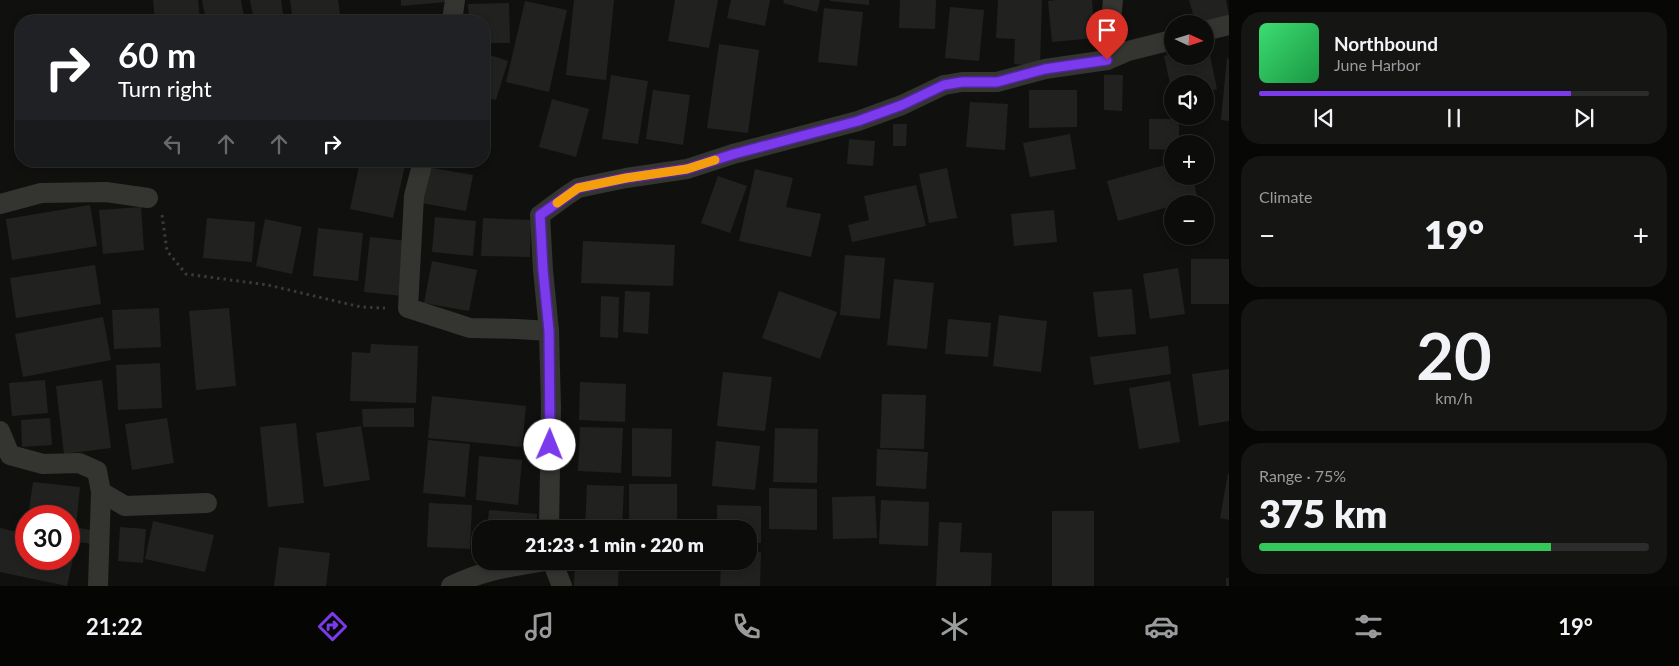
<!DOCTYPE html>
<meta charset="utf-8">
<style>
body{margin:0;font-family:Lato,sans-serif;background:#151514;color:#f1f3f6;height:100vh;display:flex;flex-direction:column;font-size:19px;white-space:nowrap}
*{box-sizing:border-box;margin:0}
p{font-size:16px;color:#9a9b9d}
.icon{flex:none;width:28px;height:28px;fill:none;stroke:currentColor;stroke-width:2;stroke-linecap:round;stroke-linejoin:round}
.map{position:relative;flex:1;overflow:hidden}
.panel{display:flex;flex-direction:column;gap:12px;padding:12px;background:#070706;width:450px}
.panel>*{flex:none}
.banner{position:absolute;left:15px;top:15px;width:475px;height:152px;border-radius:20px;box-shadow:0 2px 8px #0003,0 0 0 1px #2c2c2c;background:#202124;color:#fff;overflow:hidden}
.needle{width:32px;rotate:94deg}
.tools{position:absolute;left:1164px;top:15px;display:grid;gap:10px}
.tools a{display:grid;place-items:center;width:50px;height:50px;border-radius:50%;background:#0c0c0b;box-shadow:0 2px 8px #0003,0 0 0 1px #2c2c2c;font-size:25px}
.speed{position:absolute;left:15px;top:505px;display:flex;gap:10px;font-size:25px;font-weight:700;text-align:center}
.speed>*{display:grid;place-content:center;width:65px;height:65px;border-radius:50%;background:#0c0c0b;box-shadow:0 2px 8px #0003,0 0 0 1px #2c2c2c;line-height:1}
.speed .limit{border:8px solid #d22;background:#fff;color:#111}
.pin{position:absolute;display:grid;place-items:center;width:42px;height:42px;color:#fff;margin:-51px -21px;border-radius:50% 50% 50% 0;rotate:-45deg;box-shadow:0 0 5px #0007}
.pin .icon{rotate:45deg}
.me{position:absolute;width:55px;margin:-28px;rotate:1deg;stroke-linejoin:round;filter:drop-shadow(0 0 4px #0008)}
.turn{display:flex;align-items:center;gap:18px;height:105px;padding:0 20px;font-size:22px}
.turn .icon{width:65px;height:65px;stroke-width:2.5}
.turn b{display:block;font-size:35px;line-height:42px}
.lanes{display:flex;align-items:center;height:48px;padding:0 20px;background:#0003;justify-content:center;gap:25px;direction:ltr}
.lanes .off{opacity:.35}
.big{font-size:38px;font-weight:800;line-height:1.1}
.panel .widget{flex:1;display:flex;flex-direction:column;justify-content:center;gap:8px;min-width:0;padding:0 18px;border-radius:20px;background:#151514}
.panel .dial{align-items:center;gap:0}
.dial b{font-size:65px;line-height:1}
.song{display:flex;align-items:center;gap:15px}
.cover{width:60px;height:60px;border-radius:8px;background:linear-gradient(135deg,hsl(140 70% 55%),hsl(140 70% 35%))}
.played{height:5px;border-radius:2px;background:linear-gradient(90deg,#7c3aed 80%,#2c2c2c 80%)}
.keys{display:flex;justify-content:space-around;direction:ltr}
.heat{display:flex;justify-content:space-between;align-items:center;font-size:28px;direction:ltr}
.charge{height:8px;border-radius:4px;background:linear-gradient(90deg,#34c759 75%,#2c2c2c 0)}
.trip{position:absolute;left:472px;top:520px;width:285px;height:50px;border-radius:20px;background:#0c0c0b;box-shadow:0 2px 8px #0003,0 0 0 1px #2c2c2c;font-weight:800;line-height:50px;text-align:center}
.dock{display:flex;height:80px;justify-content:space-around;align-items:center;background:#050504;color:#9a9b9d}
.dock .icon{width:35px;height:35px}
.dock .on{color:#7c3aed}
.dock b{font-size:22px;color:#f1f3f6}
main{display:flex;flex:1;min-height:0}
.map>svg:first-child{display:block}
.building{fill:#21211f}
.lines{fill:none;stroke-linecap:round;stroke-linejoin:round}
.path{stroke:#3b3a37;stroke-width:3;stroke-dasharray:2.5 4;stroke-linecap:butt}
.minor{stroke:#343430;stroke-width:20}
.route-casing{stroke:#51269a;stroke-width:12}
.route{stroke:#7c3aed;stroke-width:9}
.slow{stroke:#f59e0b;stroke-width:9}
</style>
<main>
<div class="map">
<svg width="1229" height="586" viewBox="0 0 1229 586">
<rect width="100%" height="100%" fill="#10100f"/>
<g class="building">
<path d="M153 0H198L200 21H155Z"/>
<path d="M202 0H241L245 21H206Z"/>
<path d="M250 0H281L284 21H254Z"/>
<path d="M290 0H338L341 21H293Z"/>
<path d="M401 0H446V2L401 6Z"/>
<path d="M574 0H614L606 80 566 75Z"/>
<path d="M675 0H718L709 48 668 41Z"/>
<path d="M731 0H770L765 26 727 18Z"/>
<path d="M784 0H820L817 12 783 3Z"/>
<path d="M830 0H869V5L830 1Z"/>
<path d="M900 0H936L935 29 899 28Z"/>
<path d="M998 0H1042L1040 66 1014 64 1015 39 996 38Z"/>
<path d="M1056 0H1092L1095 38 1052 42 1048 1Z"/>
<path d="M1189 0H1226L1229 15 1196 24Z"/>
<path d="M525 1 567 10 549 92 506 82Z"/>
<path d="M509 3 510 43H484V21H469L468 4Z"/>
<path d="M950 7 984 10 979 61 945 58Z"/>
<path d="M824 8 863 12 857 66 818 62Z"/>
<path d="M719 44 759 50 748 133 707 128Z"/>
<path d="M1208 46 1217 89 1205 92V84H1172V93L1164 56 1172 54V56H1205V47Z"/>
<path d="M490 55 508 61 496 100 484 97V75Z"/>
<path d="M1227 58 1229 59V121L1221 120Z"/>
<path d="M611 75 648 81 638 144 602 139Z"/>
<path d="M1104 75H1123L1122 111 1104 110Z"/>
<path d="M653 90 690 95 683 145 646 139Z"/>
<path d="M1029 90H1077V127L1029 128Z"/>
<path d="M552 99 589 109 576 157 539 147Z"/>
<path d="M970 102 1008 104 1005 150 966 147Z"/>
<path d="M484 115H488L485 141 484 140Z"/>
<path d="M1149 119H1179V144H1172V150L1149 149Z"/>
<path d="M893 124H907L906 146H893Z"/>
<path d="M1070 134 1076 169 1030 177 1023 143Z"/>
<path d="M849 139 875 141 873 166 847 164Z"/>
<path d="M360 161H406L393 218 350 209Z"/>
<path d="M1172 163V176H1192L1198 199 1179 204H1172V206L1118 221 1107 181Z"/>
<path d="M427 167 473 175 466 211 421 203Z"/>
<path d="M947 168 957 218 929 223 919 174Z"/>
<path d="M755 169 793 178 786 207 821 214 811 257 739 241Z"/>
<path d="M718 176 747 186 730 233 701 223Z"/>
<path d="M916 185 926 226 852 242 848 225 869 220 864 196Z"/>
<path d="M90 205 97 246 12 260 6 219Z"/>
<path d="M141 207 144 250 103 254 99 210Z"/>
<path d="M1054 210 1057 242 1014 246 1011 214Z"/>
<path d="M435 217 476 221 473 256 432 252Z"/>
<path d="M207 218 255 222 252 262 203 258Z"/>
<path d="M483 218 531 220 530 257 481 256Z"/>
<path d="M265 219 302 227 292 274 256 266Z"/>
<path d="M318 228 363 233 358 281 313 276Z"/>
<path d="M370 237 408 241 402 296 364 292Z"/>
<path d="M583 241 675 245 673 286 581 283Z"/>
<path d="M845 255 885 258 880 319 840 315Z"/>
<rect x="1191" y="259" width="38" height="45"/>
<path d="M432 261 477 270 469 311 424 303Z"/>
<path d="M95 265 101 304 16 318 10 278Z"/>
<path d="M1178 268 1185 314 1150 319 1143 274Z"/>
<path d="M894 279 934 283 927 349 887 345Z"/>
<path d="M1132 289 1136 334 1098 337 1093 292Z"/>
<path d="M625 291 650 292 648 334 623 332Z"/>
<path d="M779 291 837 312 820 359 762 338Z"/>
<path d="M601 296 619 297 618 338 600 337Z"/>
<path d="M159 308 161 347 114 349 112 310Z"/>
<path d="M229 308 236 386 196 390 189 311Z"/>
<path d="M999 315 1047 321 1041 372 993 366Z"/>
<path d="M103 317 111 360 23 377 15 334Z"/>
<path d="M948 319 991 323 988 357 945 354Z"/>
<path d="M371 344 418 346 416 403 350 401 352 352 370 353Z"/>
<path d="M1168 346 1171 374 1094 385 1090 357Z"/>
<path d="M160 363 162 408 118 410 116 365Z"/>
<path d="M1229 369V421L1199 426 1192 374Z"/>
<path d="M723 372 772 377 765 431 717 426Z"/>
<path d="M45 380 48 413 12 416 9 383Z"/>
<path d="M102 380 111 448 64 454 56 386Z"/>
<path d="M1170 381 1180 442 1139 449 1129 388Z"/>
<path d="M580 382 626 384 625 422 579 420Z"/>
<path d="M882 394 926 395 924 449 880 448Z"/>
<path d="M432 396 526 406 522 447 428 438Z"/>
<path d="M414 408V427H363L362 409Z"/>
<path d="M50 418 52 445 22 447 21 420Z"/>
<path d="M167 418 174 463 132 470 125 424Z"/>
<path d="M296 423 304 503 268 507 260 427Z"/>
<path d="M361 426 370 480 324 487 316 433Z"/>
<path d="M580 427 623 428 621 473 578 471Z"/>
<path d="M632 428 672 429 671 477 632 476Z"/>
<path d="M775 428 818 429 817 483 773 482Z"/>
<path d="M428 440 470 444 465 497 423 493Z"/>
<path d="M716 441 760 446 755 490 712 486Z"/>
<path d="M877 449 928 452 926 489 876 486Z"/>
<path d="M479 456 522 460 518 505 476 500Z"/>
<path d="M1228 473 1229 474V520L1220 518Z"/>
<path d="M33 482 80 487 76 527 95 531 92 544 73 541 75 532 69 531V516H28Z"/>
<path d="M629 484H677V526L629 527Z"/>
<path d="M587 485 624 486 622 529H585Z"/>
<path d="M769 488 817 489V530L769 529Z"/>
<path d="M875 496 877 538 833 539 832 497Z"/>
<path d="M881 500 929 502 928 546 879 544Z"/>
<path d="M429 503 472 505 470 549 427 547Z"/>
<path d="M717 505 761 506V543H749V529H717Z"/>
<path d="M489 510 537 514 536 529H487Z"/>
<rect x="1052" y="511" width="42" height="75"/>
<path d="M153 521 214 535 205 572 145 559Z"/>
<path d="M939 522 962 523 960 552 992 553 991 586H936Z"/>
<path d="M120 527 146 529 143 563 118 561Z"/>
<path d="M0 528 26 534V559H69V543L76 545 67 586 0 572Z"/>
<path d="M279 547 330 553 326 586H274Z"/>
<path d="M749 551 761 552 760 586H720L721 561H749Z"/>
<path d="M575 561H619L618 586H574Z"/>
<rect x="1226" y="578" width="3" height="8"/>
</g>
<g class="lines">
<path class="path" d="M162 215 167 251 186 274 268 285 361 307 385 308"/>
<g class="minor">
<path d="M452 21 455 0"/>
<path d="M1205 31 1229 25"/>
<path d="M1107 60 1113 0"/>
<path d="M423 161 414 196 408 308 470 328 517 329 549 331"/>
<path d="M0 204 41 193 106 192 148 198"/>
<path d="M0 431 10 455 43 464 79 463 97 471 101 492 98 586"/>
<path d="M101 492 125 506 207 503"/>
<path d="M549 529 551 407 549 331 543 270 540 215 566 196 578 188 626 178 687 169 733 154 858 121 902 105 944 85 962 82H997L1045 69 1107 60 1128 51 1172 40"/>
<path d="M552 561 562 586"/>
<path d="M451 586C483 570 510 567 545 561"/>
</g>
</g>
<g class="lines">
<defs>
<path id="route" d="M550 445 549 331 543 270 540 215 578 188 626 178 687 169 734 154 858 121 902 105 944 85 962 82H997L1045 69 1107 60"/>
</defs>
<use href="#route" class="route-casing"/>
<use href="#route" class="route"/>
<path class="slow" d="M557 203 578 188 626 178 687 169 715 160"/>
</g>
</svg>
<div class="tools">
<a><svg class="needle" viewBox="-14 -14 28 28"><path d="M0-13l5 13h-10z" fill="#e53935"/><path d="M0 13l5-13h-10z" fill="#9a9b9d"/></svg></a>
<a><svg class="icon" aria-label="sound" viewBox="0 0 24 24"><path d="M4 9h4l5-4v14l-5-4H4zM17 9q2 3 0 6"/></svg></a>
<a>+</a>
<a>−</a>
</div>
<div class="speed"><div class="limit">30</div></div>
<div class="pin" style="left:1107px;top:60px;background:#d93025"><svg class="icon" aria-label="arrive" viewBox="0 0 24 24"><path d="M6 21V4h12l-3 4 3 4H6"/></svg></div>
<svg class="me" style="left:550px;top:445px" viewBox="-20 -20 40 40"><circle r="19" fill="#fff"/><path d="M0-13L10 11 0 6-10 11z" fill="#7c3aed"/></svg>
<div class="trip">21:23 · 1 min · 220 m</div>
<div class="banner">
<div class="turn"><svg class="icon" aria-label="right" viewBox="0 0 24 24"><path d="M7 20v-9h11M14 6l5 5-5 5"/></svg><div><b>60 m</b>Turn right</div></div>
<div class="lanes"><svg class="icon off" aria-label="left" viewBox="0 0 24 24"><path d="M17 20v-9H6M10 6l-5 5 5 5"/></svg><svg class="icon off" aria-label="ahead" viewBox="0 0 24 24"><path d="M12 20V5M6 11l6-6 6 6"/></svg><svg class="icon off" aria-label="ahead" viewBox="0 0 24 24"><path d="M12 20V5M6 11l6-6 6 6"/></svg><svg class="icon" aria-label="right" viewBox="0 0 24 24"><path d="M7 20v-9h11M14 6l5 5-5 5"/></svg></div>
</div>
</div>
<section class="panel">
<div class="widget">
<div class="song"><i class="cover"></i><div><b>Northbound</b><p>June Harbor</p></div></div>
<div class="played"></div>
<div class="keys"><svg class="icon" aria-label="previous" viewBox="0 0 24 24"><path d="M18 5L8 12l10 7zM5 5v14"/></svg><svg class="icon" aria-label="pause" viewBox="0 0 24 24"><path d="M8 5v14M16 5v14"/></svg><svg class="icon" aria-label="next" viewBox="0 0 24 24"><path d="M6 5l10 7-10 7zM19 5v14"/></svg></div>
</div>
<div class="widget"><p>Climate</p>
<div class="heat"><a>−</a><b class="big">19°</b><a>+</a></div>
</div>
<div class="widget dial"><b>20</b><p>km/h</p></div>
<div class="widget"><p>Range · 75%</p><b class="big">375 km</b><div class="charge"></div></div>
</section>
</main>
<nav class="dock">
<b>21:22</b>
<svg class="icon on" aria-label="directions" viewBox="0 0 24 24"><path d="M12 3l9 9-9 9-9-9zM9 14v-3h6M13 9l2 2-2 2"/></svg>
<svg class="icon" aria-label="music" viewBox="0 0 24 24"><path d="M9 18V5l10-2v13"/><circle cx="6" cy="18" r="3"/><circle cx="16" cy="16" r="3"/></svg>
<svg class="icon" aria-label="phone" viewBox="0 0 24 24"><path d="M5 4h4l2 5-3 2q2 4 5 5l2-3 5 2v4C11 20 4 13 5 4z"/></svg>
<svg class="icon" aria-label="climate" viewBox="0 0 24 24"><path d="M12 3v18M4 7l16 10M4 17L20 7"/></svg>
<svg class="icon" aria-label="car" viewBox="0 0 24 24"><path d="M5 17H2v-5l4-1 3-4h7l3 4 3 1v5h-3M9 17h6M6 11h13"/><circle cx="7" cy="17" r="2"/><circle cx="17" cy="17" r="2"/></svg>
<svg class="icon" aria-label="filters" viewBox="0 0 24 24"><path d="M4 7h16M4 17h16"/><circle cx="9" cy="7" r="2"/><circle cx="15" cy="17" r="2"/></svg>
<b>19°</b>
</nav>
